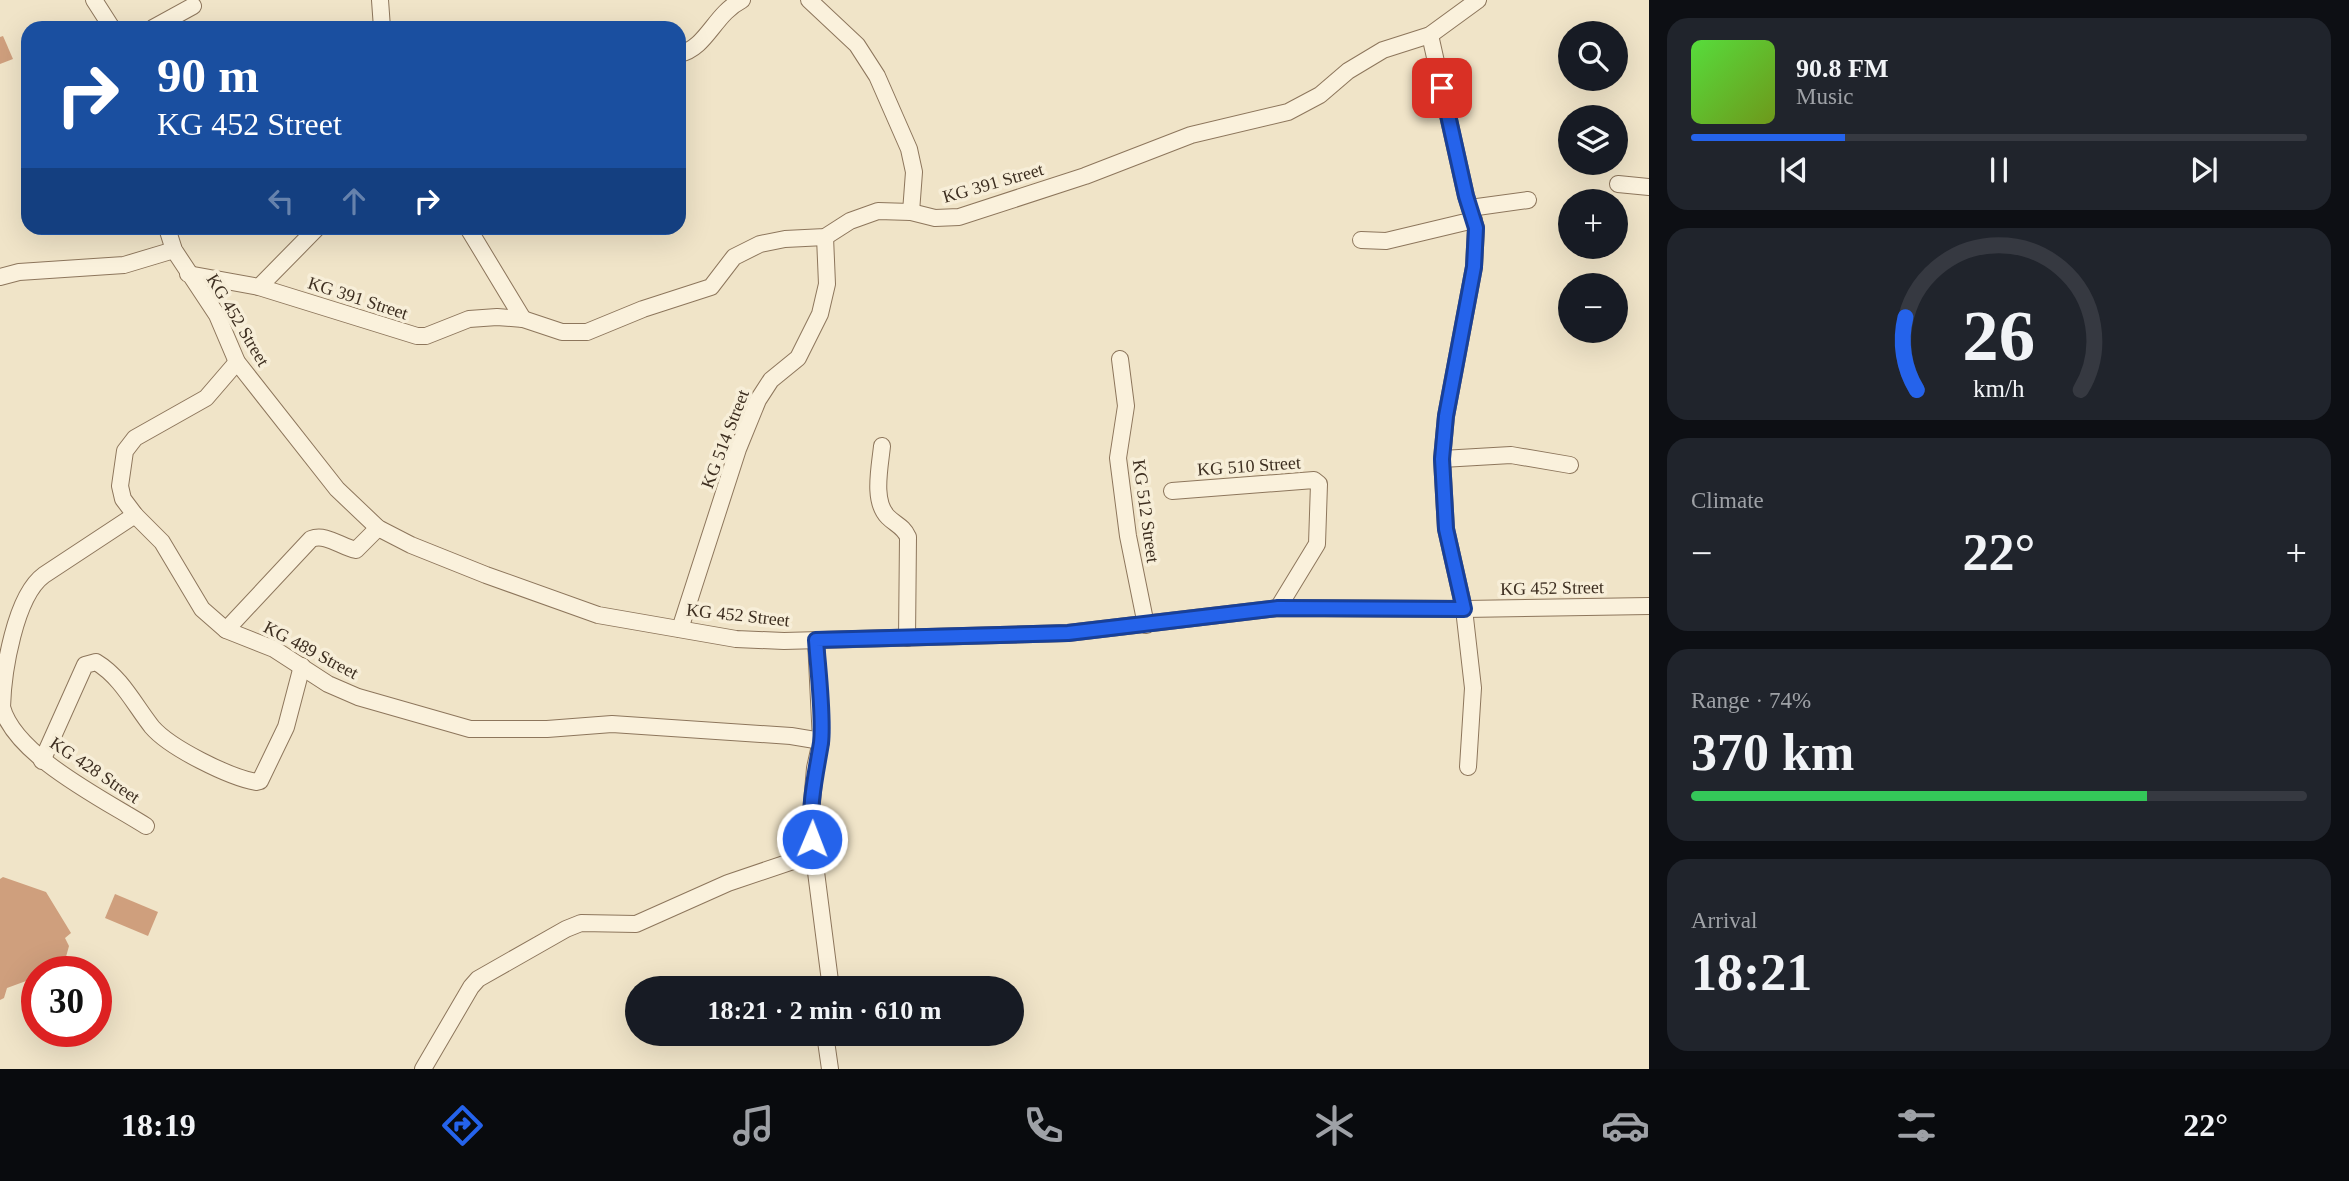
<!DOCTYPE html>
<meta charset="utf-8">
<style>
body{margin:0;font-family:"Times New Roman",serif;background:#20242c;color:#f1f3f6;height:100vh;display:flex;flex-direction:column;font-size:26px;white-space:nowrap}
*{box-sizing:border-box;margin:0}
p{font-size:23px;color:#9ea1a6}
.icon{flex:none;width:38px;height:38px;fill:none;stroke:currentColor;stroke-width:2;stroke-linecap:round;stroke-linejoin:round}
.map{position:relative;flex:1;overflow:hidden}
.sheet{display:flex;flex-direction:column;gap:18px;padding:18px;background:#0d0f14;width:700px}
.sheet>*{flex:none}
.guide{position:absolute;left:21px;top:21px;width:665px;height:214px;border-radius:21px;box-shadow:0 7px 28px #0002;background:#1a4fa0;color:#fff;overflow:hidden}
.tools{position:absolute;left:1558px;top:21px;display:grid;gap:14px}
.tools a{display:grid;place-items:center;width:70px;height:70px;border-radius:50%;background:#171b24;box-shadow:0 7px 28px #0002;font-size:35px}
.speed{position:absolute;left:21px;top:956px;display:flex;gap:14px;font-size:35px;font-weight:700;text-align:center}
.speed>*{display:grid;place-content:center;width:91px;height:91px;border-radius:50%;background:#171b24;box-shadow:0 7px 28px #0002;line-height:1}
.speed .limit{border:10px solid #d22;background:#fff;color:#111}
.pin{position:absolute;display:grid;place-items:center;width:60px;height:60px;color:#fff;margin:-30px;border-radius:14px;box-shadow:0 4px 10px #0006}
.me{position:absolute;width:77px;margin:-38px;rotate:1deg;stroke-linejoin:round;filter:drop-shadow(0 0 5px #0008)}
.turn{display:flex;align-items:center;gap:24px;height:147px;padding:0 21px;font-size:32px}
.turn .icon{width:91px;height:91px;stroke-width:2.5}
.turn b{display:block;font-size:49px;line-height:60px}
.lanes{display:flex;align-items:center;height:66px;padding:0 21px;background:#0003;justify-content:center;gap:35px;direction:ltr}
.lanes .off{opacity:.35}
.big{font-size:52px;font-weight:700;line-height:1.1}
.sheet .tile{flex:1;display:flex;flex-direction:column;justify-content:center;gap:10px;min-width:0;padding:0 24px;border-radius:21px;background:#20242c}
.sheet .dial{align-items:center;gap:0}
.dial svg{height:182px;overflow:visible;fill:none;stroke:#363941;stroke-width:7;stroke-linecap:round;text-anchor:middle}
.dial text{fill:#f1f3f6;stroke:none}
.song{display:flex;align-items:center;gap:21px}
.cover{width:84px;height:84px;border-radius:10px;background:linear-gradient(135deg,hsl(110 70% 55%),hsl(80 70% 35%))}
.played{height:7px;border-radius:4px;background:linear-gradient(90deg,#2563eb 25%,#363941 25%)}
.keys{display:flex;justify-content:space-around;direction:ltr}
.heat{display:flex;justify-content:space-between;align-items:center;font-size:38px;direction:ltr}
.charge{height:10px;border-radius:5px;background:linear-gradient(90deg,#34c759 74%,#363941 0)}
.trip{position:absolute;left:625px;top:976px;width:399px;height:70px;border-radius:35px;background:#171b24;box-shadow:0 7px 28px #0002;font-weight:700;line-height:70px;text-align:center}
.dock{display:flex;height:112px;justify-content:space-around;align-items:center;background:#090b0e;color:#9ea1a6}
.dock .icon{width:49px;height:49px}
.dock .active{color:#2563eb}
.dock b{font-size:32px;color:#f1f3f6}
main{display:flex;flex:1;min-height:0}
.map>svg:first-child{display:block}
.building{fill:#cf9f7d}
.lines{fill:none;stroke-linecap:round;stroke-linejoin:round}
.minor-casing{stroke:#8d765c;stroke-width:18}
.minor{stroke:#faf1dc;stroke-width:16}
.route-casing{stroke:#184099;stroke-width:18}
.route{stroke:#2563eb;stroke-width:12}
.labels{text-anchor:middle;stroke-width:7;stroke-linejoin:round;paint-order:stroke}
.street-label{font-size:18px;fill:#3d2e20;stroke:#f7eed8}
</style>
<main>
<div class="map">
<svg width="1649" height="1069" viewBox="0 0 1649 1069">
<rect width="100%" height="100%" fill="#f0e4c8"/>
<g class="building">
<path d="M3 36 13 59 0 64V37Z"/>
<path d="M3 877 46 892 71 933 65 938 69 946 62 971H37V977L7 988 4 998 0 1000V879Z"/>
<path d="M115 894 158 912 148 936 105 918Z"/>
</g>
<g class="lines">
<defs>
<g id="minor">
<path d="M94 0 112 28"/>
<path d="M380 0 382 28"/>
<path d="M809 0 857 45 877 76 909 149 914 172 911 212"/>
<path d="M153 28 193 6"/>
<path d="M1430 35 1466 196 1476 228 1474 267 1446 416 1442 459 1446 529 1464 609 1473 688 1468 767"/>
<path d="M679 54C707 48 714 14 742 0"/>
<path d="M1618 184 1649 187"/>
<path d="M1470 208 1528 200"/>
<path d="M167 228 174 250 217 315 237 362 337 489 378 528 411 545 486 575 598 615 736 639 784 641 1068 633 1278 608 1464 609 1649 606"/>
<path d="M468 228 523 319"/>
<path d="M1361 240 1386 241 1474 220"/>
<path d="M188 274 259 287 417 336H426L469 319 497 317 523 319 562 332H587L643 309 711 287 734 257 760 244 785 239 825 237 850 221 878 211 911 212 935 218 959 217 1085 176 1191 135 1288 112 1320 95 1348 71 1383 50 1430 35 1478 0"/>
<path d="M0 277 19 272 124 265 174 250"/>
<path d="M259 287 317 228"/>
<path d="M1120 359 1126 406 1118 458 1128 536 1146 625"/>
<path d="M237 362 206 398 135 438 125 451 120 486 123 499 135 515 162 542 202 609 226 630 274 649 328 684 358 697 470 729H547L612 724 791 736 821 741"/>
<path d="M882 446C880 467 872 501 888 517 896 525 903 526 908 537L907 638"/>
<path d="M1442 459 1511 455 1570 465"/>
<path d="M1172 491 1314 480 1319 484 1317 544 1278 608"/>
<path d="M135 515 44 575C15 596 3 672 2 707 15 756 105 800 146 826"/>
<path d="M680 629 738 449 758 400 771 380 798 358 820 314 827 284 825 237"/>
<path d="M226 630 311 539C326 533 341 547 356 550L378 528"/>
<path d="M816 640 821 741 815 768 810 825 831 989"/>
<path d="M42 761 85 665 96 662C121 677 134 704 152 727 170 748 229 777 256 782L260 781 286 727 302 666"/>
<path d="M825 1034 830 1069"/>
<path d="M423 1069 471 987 478 979 566 929 581 923 636 924 728 883 814 854"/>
</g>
</defs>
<use href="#minor" class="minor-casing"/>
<use href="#minor" class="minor"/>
</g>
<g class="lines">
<defs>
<path id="route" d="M812 839C808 807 816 774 821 743 824 717 818 669 816 640L1068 633 1278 608 1464 609 1446 529 1442 459 1446 416 1474 267 1476 228 1466 196 1442 88"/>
</defs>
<use href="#route" class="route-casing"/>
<use href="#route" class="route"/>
</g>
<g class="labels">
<g class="street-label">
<text transform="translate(993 183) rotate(-16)" y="6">KG 391 Street</text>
<text transform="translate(358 298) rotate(18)" y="6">KG 391 Street</text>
<text transform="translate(238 320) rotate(59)" y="6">KG 452 Street</text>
<text transform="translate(725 439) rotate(-69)" y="6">KG 514 Street</text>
<text transform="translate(1249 466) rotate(-4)" y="6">KG 510 Street</text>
<text transform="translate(1146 511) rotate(82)" y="6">KG 512 Street</text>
<text transform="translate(1552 588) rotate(-1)" y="6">KG 452 Street</text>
<text transform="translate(738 615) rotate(6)" y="6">KG 452 Street</text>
<text transform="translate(311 650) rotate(28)" y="6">KG 489 Street</text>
<text transform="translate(95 770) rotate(34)" y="6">KG 428 Street</text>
</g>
</g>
</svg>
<div class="tools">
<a><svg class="icon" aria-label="search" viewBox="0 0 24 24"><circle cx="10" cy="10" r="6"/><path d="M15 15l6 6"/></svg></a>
<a><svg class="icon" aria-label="layers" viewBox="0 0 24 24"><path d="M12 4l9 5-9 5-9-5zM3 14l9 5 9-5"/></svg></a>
<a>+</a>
<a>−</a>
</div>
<div class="speed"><div class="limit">30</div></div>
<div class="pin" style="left:1442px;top:88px;background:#d93025"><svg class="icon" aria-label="arrive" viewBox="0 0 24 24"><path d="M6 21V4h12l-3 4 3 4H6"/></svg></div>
<svg class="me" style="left:812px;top:839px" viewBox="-20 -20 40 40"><circle r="17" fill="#2563eb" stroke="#fff" stroke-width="3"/><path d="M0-11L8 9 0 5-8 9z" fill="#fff"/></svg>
<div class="trip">18:21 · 2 min · 610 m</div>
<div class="guide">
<div class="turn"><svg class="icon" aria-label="right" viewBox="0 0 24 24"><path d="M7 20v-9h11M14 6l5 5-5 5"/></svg><div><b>90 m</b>KG 452 Street</div></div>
<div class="lanes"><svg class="icon off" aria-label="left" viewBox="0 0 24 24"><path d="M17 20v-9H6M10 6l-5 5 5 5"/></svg><svg class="icon off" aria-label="ahead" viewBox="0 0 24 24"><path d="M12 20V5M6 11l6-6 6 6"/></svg><svg class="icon" aria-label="right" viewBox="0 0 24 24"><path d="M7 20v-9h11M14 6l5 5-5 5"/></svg></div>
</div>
</div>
<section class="sheet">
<div class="tile">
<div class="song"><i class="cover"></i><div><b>90.8 FM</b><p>Music</p></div></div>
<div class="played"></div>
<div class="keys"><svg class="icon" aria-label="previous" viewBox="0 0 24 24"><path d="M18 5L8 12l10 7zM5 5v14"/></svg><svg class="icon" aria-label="pause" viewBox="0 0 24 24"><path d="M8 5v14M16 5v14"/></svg><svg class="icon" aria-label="next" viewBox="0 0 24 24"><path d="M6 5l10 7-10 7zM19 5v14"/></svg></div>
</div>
<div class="tile dial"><svg viewBox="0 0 100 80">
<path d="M14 69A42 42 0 1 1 86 69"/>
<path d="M14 69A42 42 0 0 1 9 37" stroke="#2563eb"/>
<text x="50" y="56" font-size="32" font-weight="700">26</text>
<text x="50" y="72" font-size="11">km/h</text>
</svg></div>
<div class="tile"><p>Climate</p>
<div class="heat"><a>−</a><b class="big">22°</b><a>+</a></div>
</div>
<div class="tile"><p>Range · 74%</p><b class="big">370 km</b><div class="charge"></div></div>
<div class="tile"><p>Arrival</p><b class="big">18:21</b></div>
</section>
</main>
<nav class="dock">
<b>18:19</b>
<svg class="icon active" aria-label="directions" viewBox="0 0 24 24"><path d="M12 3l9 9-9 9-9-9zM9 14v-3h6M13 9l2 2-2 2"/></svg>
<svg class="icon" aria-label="music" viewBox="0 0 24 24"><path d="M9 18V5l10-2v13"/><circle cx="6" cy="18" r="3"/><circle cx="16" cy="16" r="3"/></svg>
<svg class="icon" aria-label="phone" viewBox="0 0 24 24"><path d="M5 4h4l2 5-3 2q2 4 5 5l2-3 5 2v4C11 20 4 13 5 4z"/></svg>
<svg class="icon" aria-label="climate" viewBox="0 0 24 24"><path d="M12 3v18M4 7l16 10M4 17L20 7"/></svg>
<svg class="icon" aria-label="car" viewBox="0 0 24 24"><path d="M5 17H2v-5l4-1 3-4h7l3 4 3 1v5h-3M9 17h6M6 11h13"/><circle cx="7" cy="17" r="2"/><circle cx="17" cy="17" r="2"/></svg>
<svg class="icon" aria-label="filters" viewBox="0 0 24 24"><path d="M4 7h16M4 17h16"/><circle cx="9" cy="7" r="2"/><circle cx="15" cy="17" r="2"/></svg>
<b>22°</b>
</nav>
